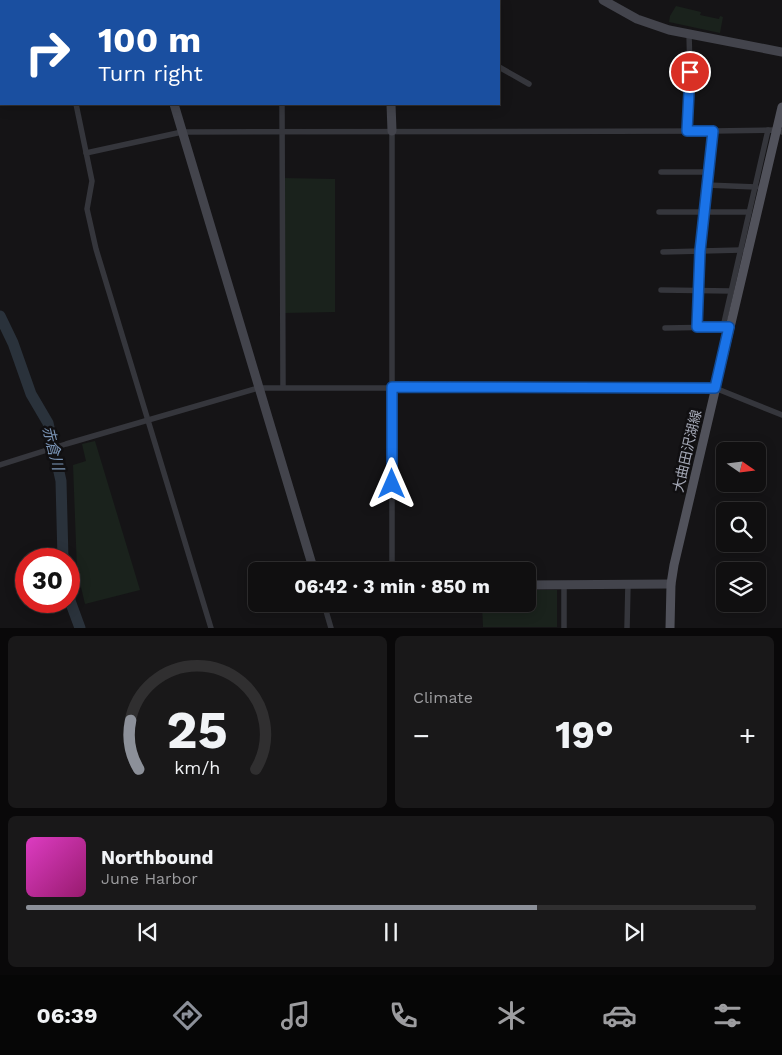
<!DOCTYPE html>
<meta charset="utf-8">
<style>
body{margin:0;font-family:"Work Sans","Noto Sans JP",sans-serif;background:#191819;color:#f1f3f6;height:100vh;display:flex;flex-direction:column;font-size:19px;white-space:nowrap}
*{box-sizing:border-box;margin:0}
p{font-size:16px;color:#9c9c9f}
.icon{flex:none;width:28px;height:28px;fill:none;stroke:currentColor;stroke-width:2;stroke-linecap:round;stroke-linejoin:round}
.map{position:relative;height:628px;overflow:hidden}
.drawer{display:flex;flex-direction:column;gap:8px;padding:8px;background:#090809;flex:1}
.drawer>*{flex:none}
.top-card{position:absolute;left:0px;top:0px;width:500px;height:105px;box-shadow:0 2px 12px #0003,0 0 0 1px #302f30;background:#1a4fa0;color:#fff;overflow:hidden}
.needle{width:32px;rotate:104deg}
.buttons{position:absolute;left:716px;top:442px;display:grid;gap:10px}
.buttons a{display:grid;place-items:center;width:50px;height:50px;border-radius:8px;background:#100f10;box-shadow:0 2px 12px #0003,0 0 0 1px #302f30;font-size:25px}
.speed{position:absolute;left:15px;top:548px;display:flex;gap:10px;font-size:25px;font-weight:700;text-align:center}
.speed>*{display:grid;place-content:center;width:65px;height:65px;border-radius:50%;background:#100f10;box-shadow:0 2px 12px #0003,0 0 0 1px #302f30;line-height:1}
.speed .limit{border:8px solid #d22;background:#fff;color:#111}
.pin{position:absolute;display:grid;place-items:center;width:42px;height:42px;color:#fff;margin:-21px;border:2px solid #fff;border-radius:50%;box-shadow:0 1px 5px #0007}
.me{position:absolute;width:55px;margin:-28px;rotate:0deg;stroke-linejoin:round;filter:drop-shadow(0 0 4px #0008)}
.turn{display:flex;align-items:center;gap:18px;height:105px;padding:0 15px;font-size:22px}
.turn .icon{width:65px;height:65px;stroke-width:2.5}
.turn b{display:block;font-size:35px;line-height:42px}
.big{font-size:38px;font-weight:700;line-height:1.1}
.drawer .widget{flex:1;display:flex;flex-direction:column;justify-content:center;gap:8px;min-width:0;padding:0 18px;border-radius:8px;background:#191819}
.drawer .dial{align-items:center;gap:0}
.dial svg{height:130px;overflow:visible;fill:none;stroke:#302f30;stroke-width:7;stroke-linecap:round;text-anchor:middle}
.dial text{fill:#f1f3f6;stroke:none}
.song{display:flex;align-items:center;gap:15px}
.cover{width:60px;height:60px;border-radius:8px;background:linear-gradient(135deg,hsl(310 70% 55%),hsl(320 70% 35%))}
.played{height:5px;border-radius:2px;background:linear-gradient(90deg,#8c9099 70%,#302f30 70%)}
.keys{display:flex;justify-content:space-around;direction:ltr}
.heat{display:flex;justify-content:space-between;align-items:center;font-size:28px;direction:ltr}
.drawer .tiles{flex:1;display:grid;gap:8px;grid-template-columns:1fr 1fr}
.widget:last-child{grid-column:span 2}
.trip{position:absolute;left:248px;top:562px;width:288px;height:50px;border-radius:8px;background:#100f10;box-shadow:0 2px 12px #0003,0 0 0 1px #302f30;font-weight:700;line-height:50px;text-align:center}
.dock{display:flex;height:80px;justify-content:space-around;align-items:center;background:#060606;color:#9c9c9f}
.dock .icon{width:35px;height:35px}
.dock .selected{color:#8c9099}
.dock b{font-size:22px;color:#f1f3f6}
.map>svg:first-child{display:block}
.green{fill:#1a221c}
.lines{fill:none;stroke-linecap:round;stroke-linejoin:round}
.river{stroke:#2a323b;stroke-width:11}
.street{stroke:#35363c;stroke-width:5.5}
.secondary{stroke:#43444c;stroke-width:9}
.primary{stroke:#51525b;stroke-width:9}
.route-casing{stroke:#114b97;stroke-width:12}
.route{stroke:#1a73e8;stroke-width:9}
.labels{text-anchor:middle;stroke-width:5;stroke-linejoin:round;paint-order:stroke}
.street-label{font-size:14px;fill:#a5a9b7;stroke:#100f11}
.water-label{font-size:15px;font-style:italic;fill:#7a94b5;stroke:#100f11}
</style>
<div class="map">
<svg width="782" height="628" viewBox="0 0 782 628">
<rect width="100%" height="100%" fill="#151416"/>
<g class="green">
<path d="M676 6 701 12 700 15 719 19 720 16 723 17 720 33 669 22 670 16Z"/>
<path d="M283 178 335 179V312L284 313Z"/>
<path d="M95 441 140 590 85 604 77 570 73 465 86 461 82 444Z"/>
<path d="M526 590H557V627H483L482 604H526Z"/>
</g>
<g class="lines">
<g class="river">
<path d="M0 316 13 343 31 394 48 423 61 481 63 559"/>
<path d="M69 598 80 628"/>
</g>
<g class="street">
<path d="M25 0 26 1"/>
<path d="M283 0V1"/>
<path d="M499 67 529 84"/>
<path d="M76 104 92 181 87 209 96 249 211 628"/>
<path d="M282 104 283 387"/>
<path d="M392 131V571"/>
<path d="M687 131 690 72 689 33"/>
<path d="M86 153 182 132 713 131 777 130 782 132"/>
<path d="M661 172H708"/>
<path d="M706 185 756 187"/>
<path d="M659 212H749"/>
<path d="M663 252 741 250"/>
<path d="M661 290 731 291"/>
<path d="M697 327 700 251 713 131"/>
<path d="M723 327 768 130"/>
<path d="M665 328 725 327"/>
<path d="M0 465 66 444 258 388H715L782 415"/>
<path d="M324 604 331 628"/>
<path d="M564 628V585"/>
<path d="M627 628 628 584"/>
</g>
<g class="secondary">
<path d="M144 0V1"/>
<path d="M391 0V1"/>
<path d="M603 0 637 19 669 30 782 52"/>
<path d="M174 104 314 571"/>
<path d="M391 104 392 131"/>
<path d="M526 585 671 584"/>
</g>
<path class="primary" d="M670 628 671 584 674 565 782 107"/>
</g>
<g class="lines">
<defs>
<path id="route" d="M392 484V387L715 388 729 327H697L700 251 713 131H687L690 72"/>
</defs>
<use href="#route" class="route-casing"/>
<use href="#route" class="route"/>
</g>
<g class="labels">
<g class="street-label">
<text transform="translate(687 451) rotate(-77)" y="5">大曲田沢湖線</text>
</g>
<g class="water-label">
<text transform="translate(53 448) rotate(76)" y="5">赤倉川</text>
</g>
</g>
</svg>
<div class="buttons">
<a><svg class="needle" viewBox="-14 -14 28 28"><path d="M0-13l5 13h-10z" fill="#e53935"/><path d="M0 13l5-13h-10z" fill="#9c9c9f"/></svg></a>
<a><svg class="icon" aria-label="search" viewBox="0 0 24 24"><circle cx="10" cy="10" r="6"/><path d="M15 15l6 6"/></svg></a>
<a><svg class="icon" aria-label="layers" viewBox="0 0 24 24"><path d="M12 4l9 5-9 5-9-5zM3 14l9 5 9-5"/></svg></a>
</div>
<div class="speed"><div class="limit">30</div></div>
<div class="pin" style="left:690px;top:72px;background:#d93025"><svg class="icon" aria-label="arrive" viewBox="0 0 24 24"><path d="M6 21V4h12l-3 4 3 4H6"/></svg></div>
<svg class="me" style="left:392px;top:484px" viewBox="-20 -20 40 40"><path d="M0-17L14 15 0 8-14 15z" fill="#1a73e8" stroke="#fff" stroke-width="4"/></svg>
<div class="trip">06:42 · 3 min · 850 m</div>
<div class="top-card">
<div class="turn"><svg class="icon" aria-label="right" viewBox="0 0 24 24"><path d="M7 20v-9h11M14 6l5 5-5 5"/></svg><div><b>100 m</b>Turn right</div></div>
</div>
</div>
<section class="drawer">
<div class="tiles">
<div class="widget dial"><svg viewBox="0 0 100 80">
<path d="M14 69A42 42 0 1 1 86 69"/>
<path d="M14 69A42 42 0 0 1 9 39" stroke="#8c9099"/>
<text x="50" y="56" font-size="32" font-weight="700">25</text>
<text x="50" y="72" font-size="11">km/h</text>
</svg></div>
<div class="widget"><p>Climate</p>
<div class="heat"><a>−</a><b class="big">19°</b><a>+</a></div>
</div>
<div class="widget">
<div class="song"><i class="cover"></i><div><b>Northbound</b><p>June Harbor</p></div></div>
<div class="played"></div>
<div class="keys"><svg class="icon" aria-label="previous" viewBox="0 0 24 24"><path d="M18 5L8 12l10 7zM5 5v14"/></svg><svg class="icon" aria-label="pause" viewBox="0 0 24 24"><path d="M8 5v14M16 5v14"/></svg><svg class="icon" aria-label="next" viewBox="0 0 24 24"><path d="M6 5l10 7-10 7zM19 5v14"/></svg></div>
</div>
</div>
</section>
<nav class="dock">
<b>06:39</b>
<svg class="icon selected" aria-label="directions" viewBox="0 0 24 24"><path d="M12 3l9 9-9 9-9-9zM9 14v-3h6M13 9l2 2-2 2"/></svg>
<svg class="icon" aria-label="music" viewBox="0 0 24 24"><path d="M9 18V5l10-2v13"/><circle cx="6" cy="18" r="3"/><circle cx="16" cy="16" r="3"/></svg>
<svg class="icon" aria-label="phone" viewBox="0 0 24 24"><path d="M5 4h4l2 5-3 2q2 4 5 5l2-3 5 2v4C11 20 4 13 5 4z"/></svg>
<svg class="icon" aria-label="climate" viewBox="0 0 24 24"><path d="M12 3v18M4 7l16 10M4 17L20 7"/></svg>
<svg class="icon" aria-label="car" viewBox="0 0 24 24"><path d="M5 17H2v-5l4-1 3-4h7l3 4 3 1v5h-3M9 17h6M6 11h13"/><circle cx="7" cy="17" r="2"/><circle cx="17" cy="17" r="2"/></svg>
<svg class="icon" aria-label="filters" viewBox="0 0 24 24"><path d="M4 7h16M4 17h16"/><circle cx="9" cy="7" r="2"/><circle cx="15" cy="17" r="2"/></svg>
</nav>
